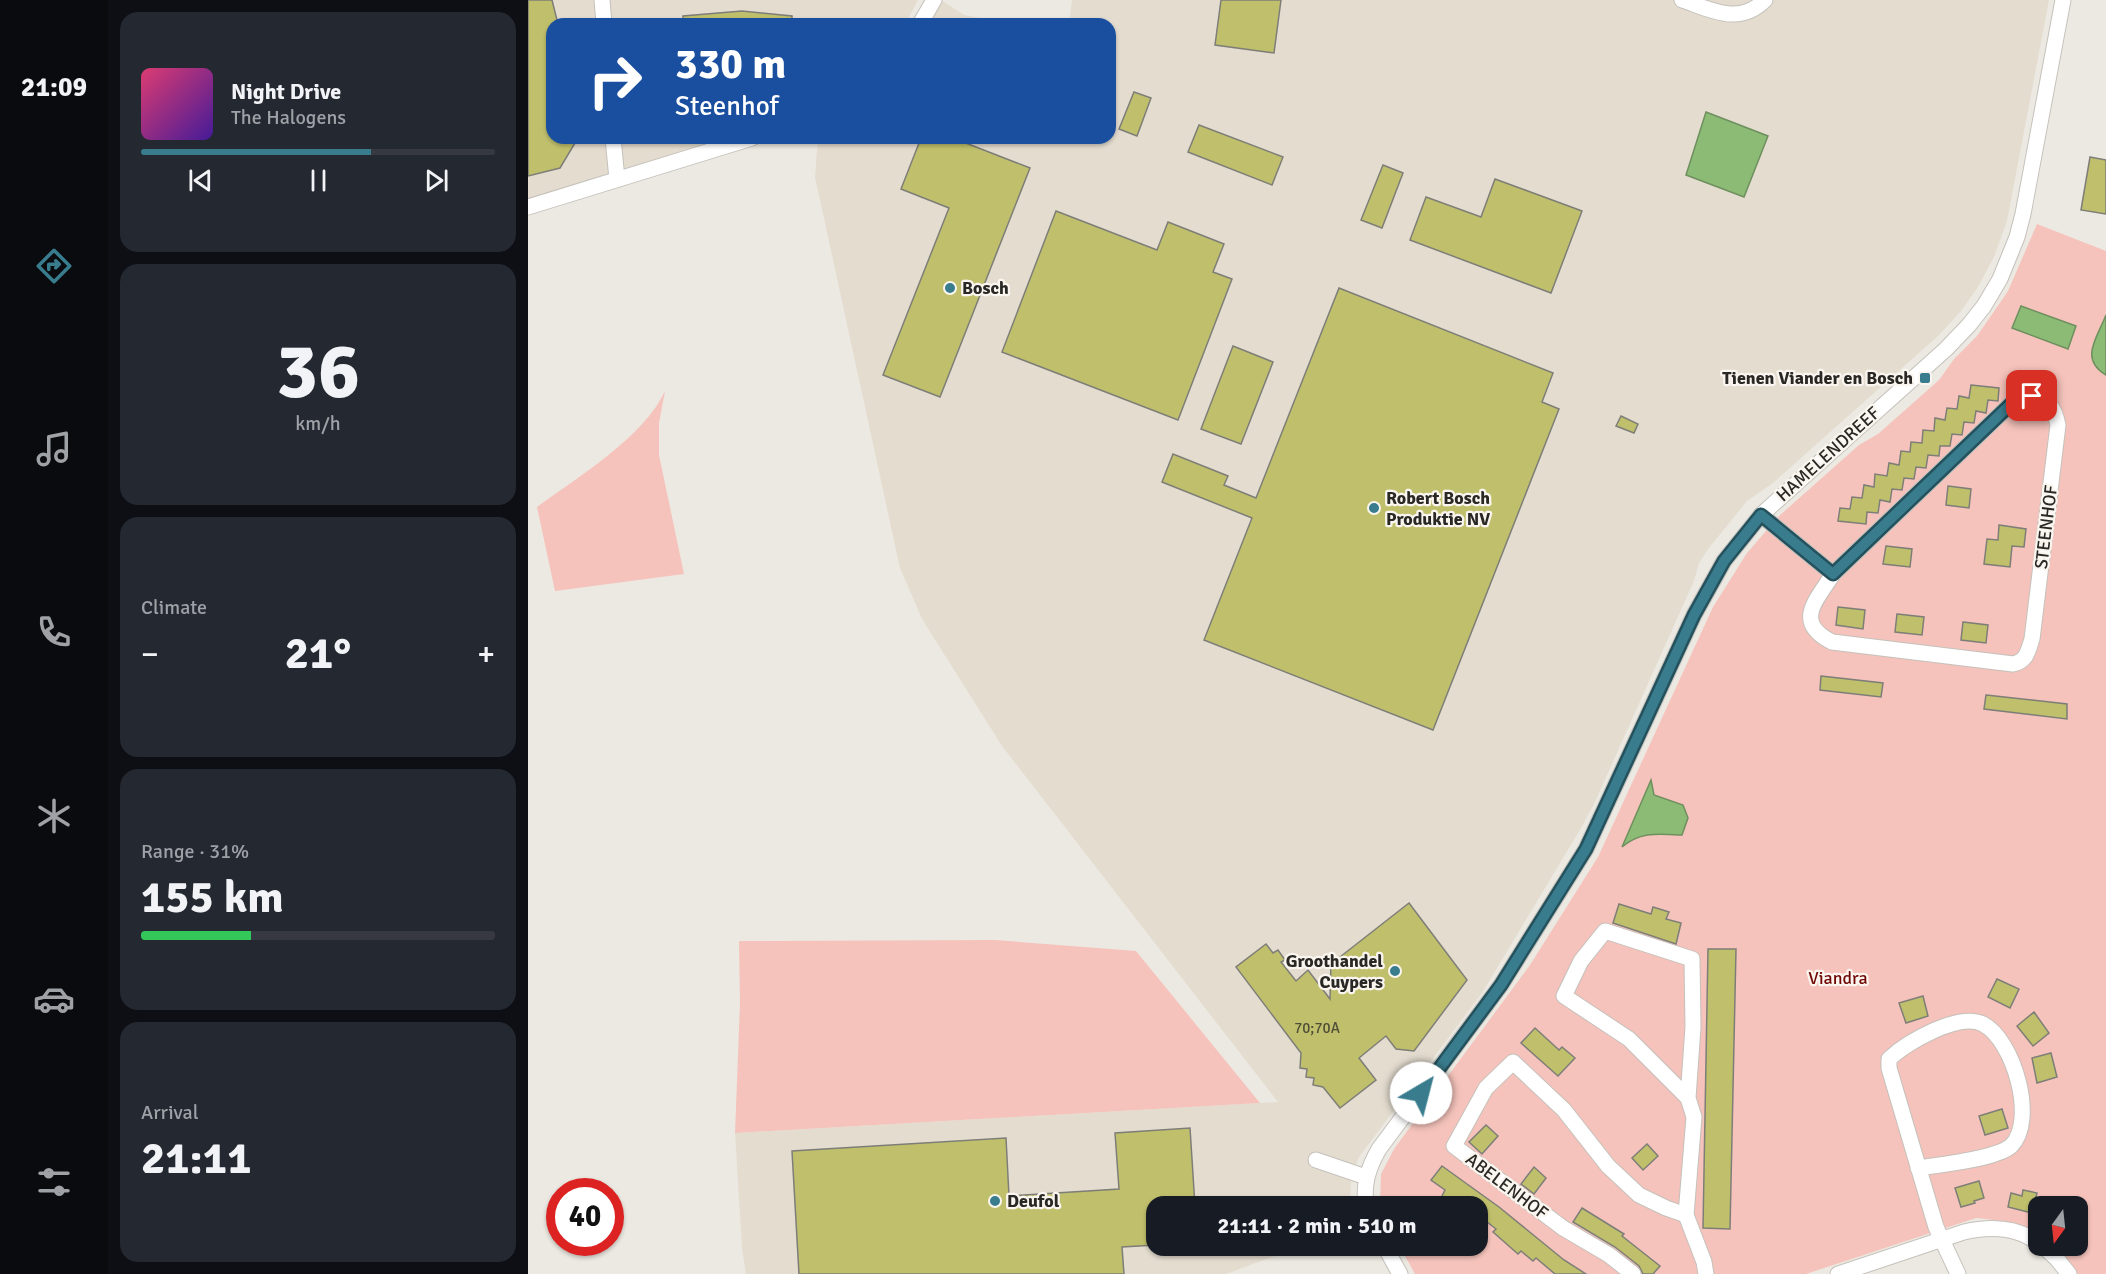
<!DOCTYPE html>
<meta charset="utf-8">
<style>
body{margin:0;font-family:Signika,sans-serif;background:#242831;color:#f1f3f6;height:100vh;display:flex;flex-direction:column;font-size:22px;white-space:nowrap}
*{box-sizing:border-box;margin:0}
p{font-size:20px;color:#9ea1a6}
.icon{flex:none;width:33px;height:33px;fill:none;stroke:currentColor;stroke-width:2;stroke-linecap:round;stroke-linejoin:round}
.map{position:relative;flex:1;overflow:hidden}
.panel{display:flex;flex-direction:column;gap:12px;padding:12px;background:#0d0f14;width:420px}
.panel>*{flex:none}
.banner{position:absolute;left:18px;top:18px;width:570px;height:126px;border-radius:18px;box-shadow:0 2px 4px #0004;background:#1a4fa0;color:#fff;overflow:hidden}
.needle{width:39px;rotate:195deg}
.buttons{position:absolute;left:1500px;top:1196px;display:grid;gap:12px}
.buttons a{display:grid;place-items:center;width:60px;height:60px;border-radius:12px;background:#171b24;box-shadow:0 2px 4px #0004;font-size:30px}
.speed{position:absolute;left:18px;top:1178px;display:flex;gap:12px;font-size:30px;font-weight:700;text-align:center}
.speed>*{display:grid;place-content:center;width:78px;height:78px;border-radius:50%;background:#171b24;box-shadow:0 2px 4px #0004;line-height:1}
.speed .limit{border:9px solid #d22;background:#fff;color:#111}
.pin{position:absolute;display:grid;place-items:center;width:51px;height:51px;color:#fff;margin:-26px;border-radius:12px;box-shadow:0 3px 9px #0006}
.me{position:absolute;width:66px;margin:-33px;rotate:37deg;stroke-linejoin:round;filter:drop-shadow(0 0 4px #0008)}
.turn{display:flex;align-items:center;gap:21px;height:126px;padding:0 30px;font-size:27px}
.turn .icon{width:78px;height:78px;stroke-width:2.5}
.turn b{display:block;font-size:42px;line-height:51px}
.big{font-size:45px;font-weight:800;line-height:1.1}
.panel .card{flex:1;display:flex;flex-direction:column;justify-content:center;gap:9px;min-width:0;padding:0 21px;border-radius:18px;background:#242831}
.panel .dial{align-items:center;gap:0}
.dial b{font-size:78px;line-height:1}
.song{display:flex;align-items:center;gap:18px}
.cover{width:72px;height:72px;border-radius:9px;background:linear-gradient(135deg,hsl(340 70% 55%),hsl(260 70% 35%))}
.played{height:6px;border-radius:3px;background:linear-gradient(90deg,#397c8d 65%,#363941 65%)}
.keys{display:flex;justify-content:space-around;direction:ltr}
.heat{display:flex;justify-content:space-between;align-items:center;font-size:33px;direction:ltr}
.charge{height:9px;border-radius:4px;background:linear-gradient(90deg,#34c759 31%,#363941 0)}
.trip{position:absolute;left:618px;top:1196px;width:342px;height:60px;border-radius:18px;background:#171b24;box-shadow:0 2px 4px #0004;font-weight:800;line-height:60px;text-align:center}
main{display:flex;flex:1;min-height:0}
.menu{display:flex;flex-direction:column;width:108px;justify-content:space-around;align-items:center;background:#090b0e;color:#9ea1a6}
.menu .icon{width:42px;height:42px}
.menu .on{color:#397c8d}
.menu b{font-size:27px;color:#f1f3f6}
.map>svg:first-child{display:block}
.built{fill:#e4dccf}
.green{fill:#f5c3bb}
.water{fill:#8cbb76;stroke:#6e8f5e;stroke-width:1.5}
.building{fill:#c0c06c;stroke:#7e7e78;stroke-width:1.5}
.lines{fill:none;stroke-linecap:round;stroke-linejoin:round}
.minor-casing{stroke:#c5c1bb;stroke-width:17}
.minor{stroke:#fff;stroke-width:15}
.route-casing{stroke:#25515c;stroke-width:15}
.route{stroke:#397c8d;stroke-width:10}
.poi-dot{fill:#397c8d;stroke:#faf6ef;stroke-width:2}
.labels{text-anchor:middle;stroke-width:4.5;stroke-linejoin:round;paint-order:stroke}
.number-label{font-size:15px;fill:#4f4e37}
.poi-label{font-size:18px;font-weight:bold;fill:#292825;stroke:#faf6ef;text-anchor:start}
.street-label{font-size:18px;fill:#292825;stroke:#faf6ef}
.park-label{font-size:18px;fill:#720806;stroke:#faf6ef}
</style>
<main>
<nav class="menu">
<b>21:09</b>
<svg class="icon on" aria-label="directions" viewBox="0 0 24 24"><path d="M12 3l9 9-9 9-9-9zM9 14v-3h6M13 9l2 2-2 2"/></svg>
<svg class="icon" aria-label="music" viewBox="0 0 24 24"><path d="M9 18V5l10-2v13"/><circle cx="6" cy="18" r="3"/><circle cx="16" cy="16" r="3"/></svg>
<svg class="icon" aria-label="phone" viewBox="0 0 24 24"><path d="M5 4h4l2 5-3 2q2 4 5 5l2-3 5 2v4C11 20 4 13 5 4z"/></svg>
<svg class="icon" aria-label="climate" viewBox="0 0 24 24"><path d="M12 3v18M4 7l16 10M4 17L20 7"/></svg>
<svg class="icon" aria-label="car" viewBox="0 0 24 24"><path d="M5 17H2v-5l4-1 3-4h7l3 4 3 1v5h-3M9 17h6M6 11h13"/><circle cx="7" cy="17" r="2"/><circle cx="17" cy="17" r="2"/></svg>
<svg class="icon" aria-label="filters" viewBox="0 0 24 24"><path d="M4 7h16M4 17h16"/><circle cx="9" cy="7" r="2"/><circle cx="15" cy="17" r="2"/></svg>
</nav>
<section class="panel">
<div class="card">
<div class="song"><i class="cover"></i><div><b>Night Drive</b><p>The Halogens</p></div></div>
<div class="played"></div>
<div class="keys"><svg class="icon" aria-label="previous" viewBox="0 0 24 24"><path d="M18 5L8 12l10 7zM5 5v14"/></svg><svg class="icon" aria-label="pause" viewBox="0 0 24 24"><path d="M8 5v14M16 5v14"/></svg><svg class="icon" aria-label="next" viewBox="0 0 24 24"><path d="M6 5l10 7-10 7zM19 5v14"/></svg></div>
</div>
<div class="card dial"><b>36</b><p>km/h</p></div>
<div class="card"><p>Climate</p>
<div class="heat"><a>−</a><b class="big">21°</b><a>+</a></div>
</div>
<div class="card"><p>Range · 31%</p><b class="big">155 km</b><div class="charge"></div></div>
<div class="card"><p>Arrival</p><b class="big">21:11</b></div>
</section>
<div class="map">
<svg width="1578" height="1274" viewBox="0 0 1578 1274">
<rect width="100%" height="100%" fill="#ece9e2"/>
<g class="built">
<path d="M0 0H390L377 24H24V138H194L0 199Z"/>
<path d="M413 0 436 15 483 24H398Z"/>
<path d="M544 0H1521L1479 221 1466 257 1450 287 1433 311 1410 336 1245 483 1219 501 1180 549 1171 563 1166 581 1066 804 1053 828 954 993 831 1157 823 1179 822 1206H628V1245H776L698 1274H218L214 1248 207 1133 750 1102 474 746 394 619 372 568 287 177 290 138H582V24H541Z"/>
</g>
<g class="green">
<path d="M1509 224 1578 251V1274H1550L1525 1245H1550V1206H1510V1235C1491 1223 1471 1220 1448 1218L1278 1274H887L871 1245H950V1206H852L853 1174 866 1149 1002 965 1070 857 1185 607 1219 553 1251 516 1331 445 1350 434 1411 380 1426 359 1449 336 1480 291Z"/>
<path d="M137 391 131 423V455L156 574 27 591 9 507C50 477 116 437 137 391Z"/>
<path d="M467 940 608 951 732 1103 207 1133 212 1003 211 941Z"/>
</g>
<g class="water">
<path d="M1178 112 1240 136 1216 197 1158 175Z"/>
<path d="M1493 306 1548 326 1540 349 1484 328Z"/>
<path d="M1578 315V375C1551 359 1569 338 1578 315Z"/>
<path d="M1123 780 1126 795 1155 805 1160 818 1154 835C1131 834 1113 831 1094 847Z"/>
</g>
<g class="building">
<path d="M0 0H24L30 24H24V138H50L32 168 0 176Z"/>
<path d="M693 0H753L746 53 687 45Z"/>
<path d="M214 11 264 16V24H155V16Z"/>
<path d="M606 92 623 98 609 136 591 129Z"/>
<path d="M671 125 755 157 744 185 660 152Z"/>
<path d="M393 138H425L502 168 412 397 355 375 421 208 373 189Z"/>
<path d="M1562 157 1578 160V214L1553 210Z"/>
<path d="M855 165 875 173 854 228 833 220Z"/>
<path d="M967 179 1054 211 1023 293 882 240 898 197 953 217Z"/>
<path d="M528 211 629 250 640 222 696 244 685 272 704 279 650 420 474 352Z"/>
<path d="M811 288 1025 373 1014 402 1031 409 905 730 676 640 724 518 634 482 645 454 700 476 696 485 728 498Z"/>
<path d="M705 346 745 362 713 444 673 429Z"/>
<path d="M1443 385 1471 388 1470 401 1460 400 1458 413 1448 411 1446 423 1436 422 1434 435 1424 434 1422 446H1412L1411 456 1400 455 1398 468 1388 467 1386 479 1376 478 1374 490 1364 489 1362 502 1352 500 1350 513 1339 512 1338 524 1310 521 1312 508 1322 509 1324 497 1334 498 1336 485 1346 487 1347 474 1359 476 1361 463 1371 465 1373 451 1382 452 1383 442 1394 443 1395 430 1406 431 1407 418 1417 420 1419 408 1429 409 1431 396 1441 398Z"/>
<path d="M1093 416 1110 424 1106 433 1088 426Z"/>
<path d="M1420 486 1443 489 1441 508 1418 505Z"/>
<path d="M1471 525 1498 529 1496 547 1484 546 1482 567 1456 564 1459 539 1470 540Z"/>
<path d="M1358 546 1384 549 1382 567 1355 564Z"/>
<path d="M1310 607 1337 610 1335 629 1308 625Z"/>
<path d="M1369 614 1396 617 1394 635 1367 632Z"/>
<path d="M1435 622 1460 625 1458 643 1433 640Z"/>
<path d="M1293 676 1355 683 1353 697 1292 690Z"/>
<path d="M1458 695 1539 704V719L1456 709Z"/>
<path d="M881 903 939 980 886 1051 868 1049 858 1036 831 1058 848 1080 812 1108 795 1087 785 1085 786 1078 778 1077 779 1069 772 1068 773 1053 708 967 738 944 745 953 750 950 757 960 753 962 768 981 780 970 802 999 803 964Z"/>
<path d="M1091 904 1123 914 1125 907 1141 912 1138 919 1153 923 1148 944 1085 923Z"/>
<path d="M1180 949H1208L1202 1229 1175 1228Z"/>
<path d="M1469 979 1491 989 1482 1008 1460 997Z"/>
<path d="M1395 996 1400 1016 1378 1023 1371 1003Z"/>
<path d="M1506 1012 1521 1033 1505 1046 1489 1026Z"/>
<path d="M1007 1028 1031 1050 1034 1047 1047 1058 1030 1076 993 1043Z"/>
<path d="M1523 1053 1529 1077 1509 1083 1504 1058Z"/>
<path d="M1474 1109 1480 1128 1457 1135 1451 1116Z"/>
<path d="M958 1125 970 1136 954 1154 941 1142Z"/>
<path d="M662 1128 667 1206H628V1245L594 1247 596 1274H271L264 1151 478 1138 481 1196 591 1189 587 1133Z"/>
<path d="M1119 1144 1130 1156 1115 1170 1104 1158Z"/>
<path d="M914 1166 971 1207 1036 1260 1058 1274H1027L1008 1258 1005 1261 993 1251 990 1254 965 1232 968 1229 950 1215V1206H928L914 1196 917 1190 903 1180Z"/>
<path d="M1006 1167 1018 1178 1006 1194 993 1184Z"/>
<path d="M1451 1181 1456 1198 1446 1201 1447 1203 1433 1207 1427 1188Z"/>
<path d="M1495 1190 1509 1193 1504 1213 1480 1207 1483 1193 1494 1196Z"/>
<path d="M1054 1208 1096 1234 1094 1236 1132 1266 1125 1274H1115L1111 1266 1087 1247 1045 1222Z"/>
</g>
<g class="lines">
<defs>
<g id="minor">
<path d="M74 0 76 24"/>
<path d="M1154 0C1184 10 1211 26 1237 0"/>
<path d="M392 24 406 0"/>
<path d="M85 138 89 179"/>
<path d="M0 207 224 138"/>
<path d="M1504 396C1522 403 1526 406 1530 425L1504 639C1500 651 1499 661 1485 664L1304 642C1265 622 1288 601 1305 574L1484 403 1493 397Z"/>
<path d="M1233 515 1305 574"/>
<path d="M1160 1098 1101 1039 1036 996 1053 961 1077 931 1164 959 1165 1027 1160 1098 1166 1117 1158 1215 1176 1262 1178 1274"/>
<path d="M788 1160 838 1177"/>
<path d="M1390 1168C1411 1165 1468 1159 1483 1146 1509 1121 1486 1040 1455 1024 1431 1012 1379 1042 1361 1059V1068L1408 1227 1430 1274"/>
<path d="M838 1206C835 1185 840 1168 851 1149L973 985 1058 849 1166 615 1196 561 1233 515 1418 349 1441 325 1456 306 1472 279 1489 237 1495 214 1535 0"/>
<path d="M856 1245 872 1274"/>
<path d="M1514 1245 1529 1259 1541 1274"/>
<path d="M1105 1274 1081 1255 1035 1228 926 1146 958 1088 985 1062 1036 1110 1080 1166 1111 1195 1138 1208 1158 1215"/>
<path d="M1310 1274 1436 1232C1462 1226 1488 1226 1510 1243"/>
</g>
</defs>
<use href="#minor" class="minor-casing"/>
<use href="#minor" class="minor"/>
</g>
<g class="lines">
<defs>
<path id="route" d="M893 1093 973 985 1058 849 1166 615 1196 561 1233 515 1305 574 1484 403 1493 397 1504 396"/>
</defs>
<use href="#route" class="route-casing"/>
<use href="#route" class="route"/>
</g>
<g class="poi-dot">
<circle cx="422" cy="288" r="6"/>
<rect x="1391" y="372" width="12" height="12" rx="3"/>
<circle cx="846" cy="508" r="6"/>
<circle cx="867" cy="971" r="6"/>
<circle cx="467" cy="1201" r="6"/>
</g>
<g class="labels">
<g class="number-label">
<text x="789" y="1033">70;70A</text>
</g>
<g class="poi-label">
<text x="434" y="294">Bosch</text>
<text x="1385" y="384" text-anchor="end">Tienen Viander en Bosch</text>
<text x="858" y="504">Robert Bosch<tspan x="858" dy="21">Produktie NV</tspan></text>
<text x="855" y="967" text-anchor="end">Groothandel<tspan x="855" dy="21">Cuypers</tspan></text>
<text x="479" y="1207">Deufol</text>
</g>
<g class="street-label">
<text transform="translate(1300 454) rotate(-42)" y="6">HAMELENDREEF</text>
<text transform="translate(1518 527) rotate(-83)" y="6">STEENHOF</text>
<text transform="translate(979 1186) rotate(37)" y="6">ABELENHOF</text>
</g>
<g class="park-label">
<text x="1310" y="984">Viandra</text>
</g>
</g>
</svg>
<div class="buttons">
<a><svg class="needle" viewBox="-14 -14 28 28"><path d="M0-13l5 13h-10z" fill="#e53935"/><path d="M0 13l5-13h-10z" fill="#9ea1a6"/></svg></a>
</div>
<div class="speed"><div class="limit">40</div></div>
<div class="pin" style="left:1504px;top:396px;background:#d93025"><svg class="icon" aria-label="arrive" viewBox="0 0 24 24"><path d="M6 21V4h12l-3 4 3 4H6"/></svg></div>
<svg class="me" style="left:893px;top:1093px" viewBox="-20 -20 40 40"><circle r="19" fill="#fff"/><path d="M0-13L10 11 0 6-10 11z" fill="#397c8d"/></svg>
<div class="trip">21:11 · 2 min · 510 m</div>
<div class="banner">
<div class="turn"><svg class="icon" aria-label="right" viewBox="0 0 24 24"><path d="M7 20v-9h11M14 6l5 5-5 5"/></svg><div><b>330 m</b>Steenhof</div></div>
</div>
</div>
</main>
